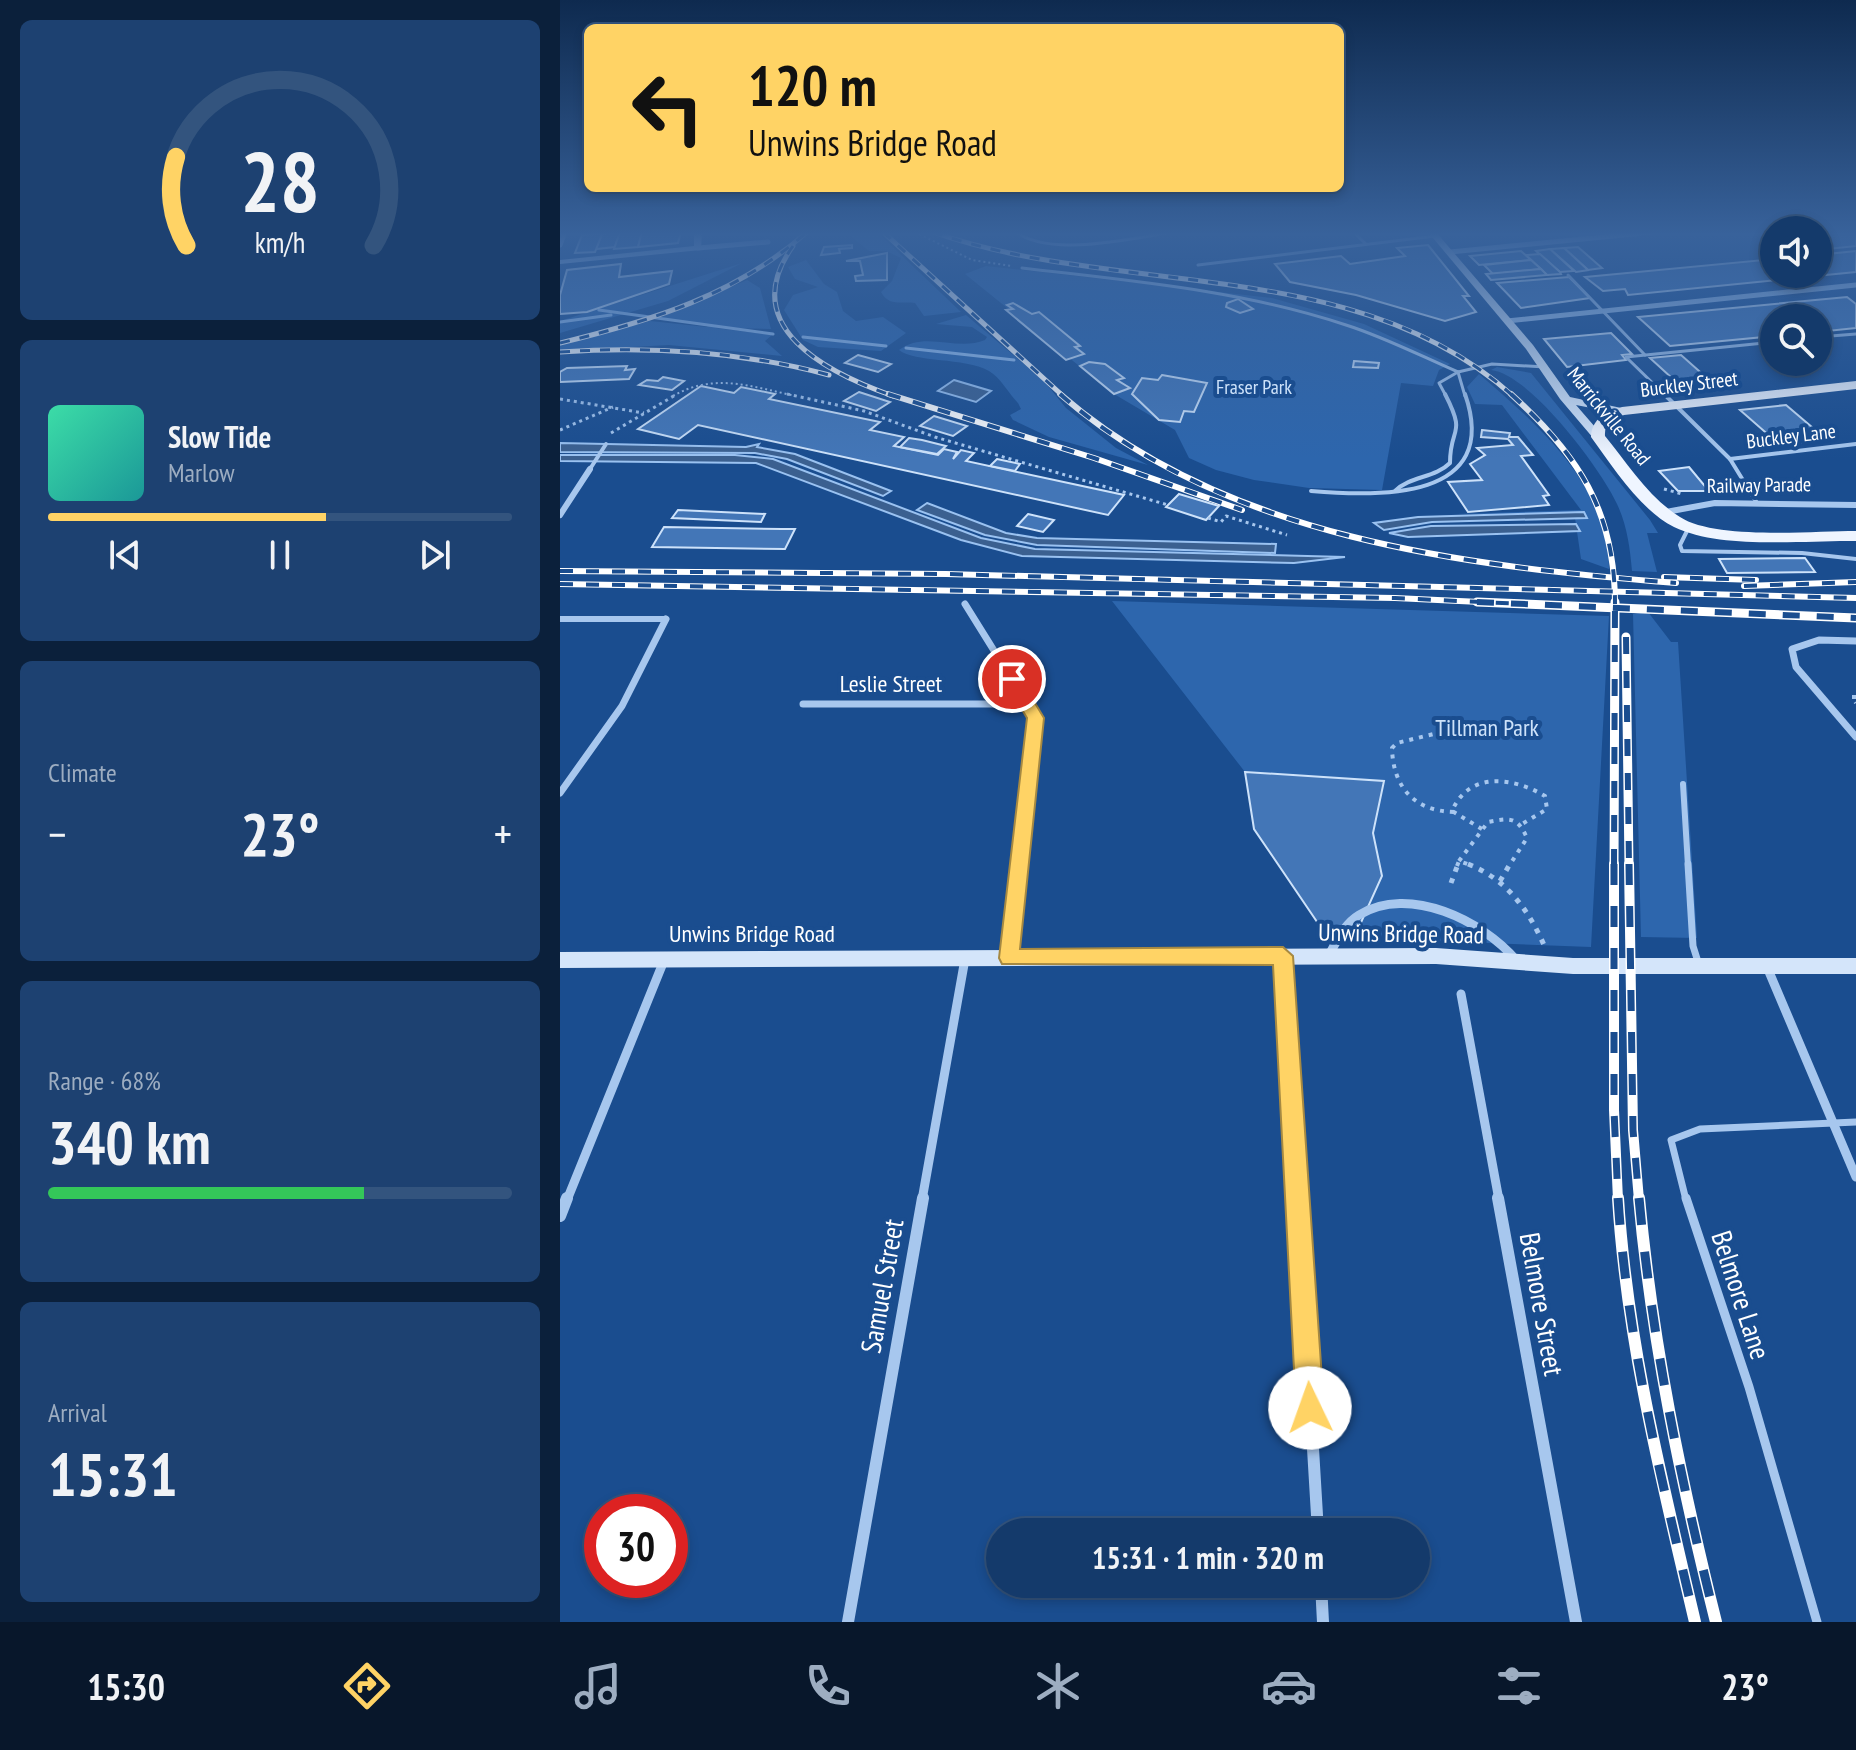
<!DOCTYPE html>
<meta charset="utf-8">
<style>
body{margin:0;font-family:"PT Sans Narrow",sans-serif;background:#1d4171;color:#f1f3f6;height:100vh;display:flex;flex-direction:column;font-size:30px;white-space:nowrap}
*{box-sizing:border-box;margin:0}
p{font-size:26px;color:#9dadc1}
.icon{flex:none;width:44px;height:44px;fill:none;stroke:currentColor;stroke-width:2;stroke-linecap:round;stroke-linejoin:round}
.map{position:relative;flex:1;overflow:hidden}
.side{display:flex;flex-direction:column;gap:20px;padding:20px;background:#0b203b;width:560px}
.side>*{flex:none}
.hud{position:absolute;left:24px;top:24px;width:760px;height:168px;border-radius:12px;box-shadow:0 4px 12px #0003,0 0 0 2px #33547e;background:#ffd365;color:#111;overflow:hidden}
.fabs{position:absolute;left:1200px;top:216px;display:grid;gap:16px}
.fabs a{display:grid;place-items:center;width:72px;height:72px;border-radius:50%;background:#143a6b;box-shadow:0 4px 12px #0003,0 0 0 2px #33547e;font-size:40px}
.speed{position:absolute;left:24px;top:1494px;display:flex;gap:16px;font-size:40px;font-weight:700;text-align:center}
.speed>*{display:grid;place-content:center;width:104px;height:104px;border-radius:50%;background:#143a6b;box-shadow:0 4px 12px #0003,0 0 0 2px #33547e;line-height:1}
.speed .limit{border:12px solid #d22;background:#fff;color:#111}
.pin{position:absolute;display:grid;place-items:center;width:68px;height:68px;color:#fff;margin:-34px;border:4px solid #fff;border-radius:50%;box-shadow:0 2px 8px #0007}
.me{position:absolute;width:88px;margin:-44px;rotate:357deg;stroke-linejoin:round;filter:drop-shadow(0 0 6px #0008)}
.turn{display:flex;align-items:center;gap:28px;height:168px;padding:0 32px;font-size:36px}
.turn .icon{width:104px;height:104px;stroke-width:2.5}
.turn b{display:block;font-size:56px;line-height:68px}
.big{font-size:60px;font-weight:700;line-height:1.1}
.side .tile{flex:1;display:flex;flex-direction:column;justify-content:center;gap:12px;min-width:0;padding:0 28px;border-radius:12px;background:#1d4171}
.side .dial{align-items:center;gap:0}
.dial svg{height:208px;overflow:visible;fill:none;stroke:#33547e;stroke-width:7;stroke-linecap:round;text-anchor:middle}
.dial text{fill:#f1f3f6;stroke:none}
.song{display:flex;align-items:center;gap:24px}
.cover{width:96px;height:96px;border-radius:12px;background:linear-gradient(135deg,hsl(160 70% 55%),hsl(180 70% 35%))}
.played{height:8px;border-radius:4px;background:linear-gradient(90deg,#ffd365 60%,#33547e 60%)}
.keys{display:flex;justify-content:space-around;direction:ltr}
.heat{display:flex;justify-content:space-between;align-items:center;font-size:44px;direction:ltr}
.charge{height:12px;border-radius:6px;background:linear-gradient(90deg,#34c759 68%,#33547e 0)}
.trip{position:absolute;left:426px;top:1518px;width:444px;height:80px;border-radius:40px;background:#143a6b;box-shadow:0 4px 12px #0003,0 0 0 2px #33547e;font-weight:700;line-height:80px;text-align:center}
.menu{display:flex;height:128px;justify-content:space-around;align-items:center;background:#08172b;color:#9dadc1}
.menu .icon{width:56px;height:56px}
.menu .selected{color:#ffd365}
.menu b{font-size:36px;color:#f1f3f6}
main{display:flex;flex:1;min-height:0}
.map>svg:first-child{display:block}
.green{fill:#2d66ad}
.water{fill:#3b6090;stroke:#9ac2f1;stroke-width:2}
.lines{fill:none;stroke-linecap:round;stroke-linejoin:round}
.stream{stroke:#9ac2f1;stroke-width:3}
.building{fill:#4376b7;stroke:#cde2fa;stroke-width:2}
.path-far3{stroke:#a7c7ee;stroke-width:2;stroke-dasharray:2 3;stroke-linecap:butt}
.path-far2{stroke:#a7c7ee;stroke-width:3;stroke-dasharray:3 4;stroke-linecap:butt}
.path-far1{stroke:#a7c7ee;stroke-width:4;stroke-dasharray:4 6;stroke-linecap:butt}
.path{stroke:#a7c7ee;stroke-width:5;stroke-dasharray:5 7;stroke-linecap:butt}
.service-far4{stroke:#a7c7ee;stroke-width:3}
.service-far3{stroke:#a7c7ee;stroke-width:4}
.service-far2{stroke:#a7c7ee;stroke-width:6}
.service-far1{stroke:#a7c7ee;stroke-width:7}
.service{stroke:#a7c7ee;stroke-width:9}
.minor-far4{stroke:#a7c7ee;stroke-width:5}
.minor-far3{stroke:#a7c7ee;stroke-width:6}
.minor-far2{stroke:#a7c7ee;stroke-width:7}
.minor-far1{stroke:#a7c7ee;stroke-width:9}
.minor{stroke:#a7c7ee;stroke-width:12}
.tertiary{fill:#a7c7ee;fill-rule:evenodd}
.secondary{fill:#d4e5fa;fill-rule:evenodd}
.primary{fill:#eff5ff;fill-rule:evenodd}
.rail-far4-casing{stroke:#fff;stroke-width:5}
.rail-far3-casing{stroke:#fff;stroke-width:6}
.rail-far2-casing{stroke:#fff;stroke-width:9}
.rail-far1-casing{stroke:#fff;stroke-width:10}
.rail-casing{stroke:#fff;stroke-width:12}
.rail-far4{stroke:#1a4d8f;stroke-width:3;stroke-dasharray:10;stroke-linecap:butt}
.rail-far3{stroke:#1a4d8f;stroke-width:4;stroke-dasharray:13;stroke-linecap:butt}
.rail-far2{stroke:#1a4d8f;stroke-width:6;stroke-dasharray:17;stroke-linecap:butt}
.rail-far1{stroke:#1a4d8f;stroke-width:7;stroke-dasharray:21;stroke-linecap:butt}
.rail{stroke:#1a4d8f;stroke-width:9;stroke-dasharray:27;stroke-linecap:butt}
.route{fill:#ffd365;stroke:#a68942;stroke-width:2}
.labels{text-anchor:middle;stroke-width:8;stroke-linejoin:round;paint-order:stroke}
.far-street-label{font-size:20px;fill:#fff;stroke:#1a4d8f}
.far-park-label{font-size:20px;fill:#cde2fa;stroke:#1a4d8f}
.street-label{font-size:24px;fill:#fff;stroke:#1a4d8f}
.park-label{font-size:24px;fill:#cde2fa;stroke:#1a4d8f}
.near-street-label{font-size:28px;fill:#fff;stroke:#1a4d8f}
</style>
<main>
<section class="side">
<div class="tile dial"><svg viewBox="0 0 100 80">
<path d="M14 69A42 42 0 1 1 86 69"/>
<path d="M14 69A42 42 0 0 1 10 35" stroke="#ffd365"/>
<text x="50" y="56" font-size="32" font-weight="700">28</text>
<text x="50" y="72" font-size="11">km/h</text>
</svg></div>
<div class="tile">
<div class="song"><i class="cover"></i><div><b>Slow Tide</b><p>Marlow</p></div></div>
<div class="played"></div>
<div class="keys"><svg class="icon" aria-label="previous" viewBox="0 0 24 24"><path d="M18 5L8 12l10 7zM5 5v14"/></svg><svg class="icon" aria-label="pause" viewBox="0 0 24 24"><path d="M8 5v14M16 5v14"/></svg><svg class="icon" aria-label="next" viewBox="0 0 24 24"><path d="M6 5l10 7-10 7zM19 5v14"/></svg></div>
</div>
<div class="tile"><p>Climate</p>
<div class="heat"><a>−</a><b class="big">23°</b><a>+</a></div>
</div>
<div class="tile"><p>Range · 68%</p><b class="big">340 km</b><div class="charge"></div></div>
<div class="tile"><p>Arrival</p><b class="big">15:31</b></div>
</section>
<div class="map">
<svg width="1296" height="1622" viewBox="0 0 1296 1622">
<rect width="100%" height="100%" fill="#1a4d8f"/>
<g class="green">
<path d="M286 232H317L401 312 364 316 355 303C342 301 329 307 321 292L332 281 341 258 326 251H309Z"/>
<path d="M246 260 264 284 277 292 283 311 296 321 323 317 346 333 321 351 258 347 243 340 224 310 233 295 258 287 235 279 228 267Z"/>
<path d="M182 263 108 301 0 333V321Z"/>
<path d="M426 266 712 298 804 324 890 364 879 370 873 386 841 383 822 490 749 488 694 480 656 470 629 458 615 430 554 394 405 274Z"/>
<path d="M187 280 200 288 211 329 156 328 212 335 205 341 222 356 109 345 0 351V345L90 321 147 327 149 325 99 318Z"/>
<path d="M406 315 484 381 506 408 556 448 588 465 489 437 453 420 450 415 461 409 458 403C448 393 441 378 429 371 404 357 355 363 339 350 365 330 397 352 425 340L427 337 412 327 376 324Z"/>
<path d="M937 367 971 373 1090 520 1098 533H1087L1097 572 1072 571C1070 548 1067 525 1057 504 1041 469 970 374 931 370Z"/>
<path d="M919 374C977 424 1049 485 1049 569L1021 559 1015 518H1026L1023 513 895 514 1021 510 942 405 915 404 907 387Z"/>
<path d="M552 601 1049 616 1031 947 794 938 822 876 813 833 824 782 685 772Z"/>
<path d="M1088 612 1111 642H1118L1137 938 1081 937 1073 614Z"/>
</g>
<g class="water">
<path d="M394 380 431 391 416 402 378 391Z"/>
<path d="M0 443 186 447 199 444 197 447 235 454 331 491 323 496 227 459 195 453 0 452Z"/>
<path d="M0 455H175L213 459 421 538 475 549 785 557 734 563 462 556 401 540 196 463 0 461Z"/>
<path d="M367 503 446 533 477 538 716 544 715 553 477 545 425 535 357 510Z"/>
<path d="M1024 512 1027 518 872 522 824 530 814 523 858 517Z"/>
<path d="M1016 524 1020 531 848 537 829 533 871 526Z"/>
</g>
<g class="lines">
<g class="stream">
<path d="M39 310 213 334"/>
<path d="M0 322 51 315"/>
<path d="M243 337 326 346"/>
<path d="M346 348 454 360"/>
</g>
</g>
<g class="building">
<path d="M60 232 55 247 36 249 42 234Z"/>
<path d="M60 232H82L78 247 54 249Z"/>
<path d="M82 232H121L118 243 78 247Z"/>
<path d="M1258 232H1296V246L1259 250Z"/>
<path d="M42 234 35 252 15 253 22 235Z"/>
<path d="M292 245V248L279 249 280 253 261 255 264 247Z"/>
<path d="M868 245 909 296H903L916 312 885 321 796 295 730 282 715 264 781 256 790 264 845 256 837 248Z"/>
<path d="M1018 247 1042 268 1028 270 1004 248Z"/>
<path d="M1004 248 1028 270H1029L1016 272 990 249Z"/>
<path d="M990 249 1014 271 1000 272 976 251Z"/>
<path d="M961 251 971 260 919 265 910 256Z"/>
<path d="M1296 251V272L1068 295 1065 289 1043 291 1025 277 1214 259V274H1258V255Z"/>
<path d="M327 253V280L296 281 295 276 303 275 300 261H286Z"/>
<path d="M980 254 1000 272 1001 274 987 275 966 255Z"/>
<path d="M971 260 981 269 933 274 924 265Z"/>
<path d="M61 264 59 277 112 271 109 284 27 312 0 314V295L7 270Z"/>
<path d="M981 269 987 275 931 280 926 274Z"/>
<path d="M1009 277 1030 298 961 308 937 283Z"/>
<path d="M1287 297 1296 304V328L1258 332V318H1214V336L1110 346 1078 317Z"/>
<path d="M678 299 693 309 680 313 666 307 667 303Z"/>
<path d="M453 303 472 314 479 312 520 346 515 347 524 354 506 360 446 310 453 309 447 305Z"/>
<path d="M1051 333 1072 354 1062 355 1066 360 1007 367 984 339Z"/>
<path d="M298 355 331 364 318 372 285 363Z"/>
<path d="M1121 355 1156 386 1125 390 1090 358Z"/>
<path d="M794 361 819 363 818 368 793 367Z"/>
<path d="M529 362 545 364 564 378 557 380 570 388 554 394 520 366Z"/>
<path d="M67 366 65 370 75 369 69 379 0 382V372L7 368Z"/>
<path d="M602 375 647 383 634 412 624 411 620 422 599 420 572 394 582 378 598 380Z"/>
<path d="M103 377 124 381 112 390 79 385 87 380 98 381Z"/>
<path d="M141 386 174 393 181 387 215 394 209 399 320 422 310 430 344 437 334 446 378 455 384 449 397 452 393 459 401 450 414 453 406 461 564 495 548 515 138 425 119 439 78 429Z"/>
<path d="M299 392 330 402 316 411 284 401Z"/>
<path d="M1226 405 1266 439 1220 445 1180 410Z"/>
<path d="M374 416 407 426 393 436 360 426Z"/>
<path d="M922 430 950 433 949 437H958L973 455 961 456 989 495 983 496 989 505 908 512 888 482 922 480 910 464 925 455 917 448 953 445 948 439 921 437Z"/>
<path d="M349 438 362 440 386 446 377 454 340 447Z"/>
<path d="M437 459 460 464 455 471 430 466Z"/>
<path d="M1129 467 1149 491H1118L1099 471Z"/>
<path d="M619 494 659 506 646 520 606 507Z"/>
<path d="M118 510 205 514 201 522 112 518Z"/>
<path d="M468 514 494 520 483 532 457 526Z"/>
<path d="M104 527 222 529H235L225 549 92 547Z"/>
<path d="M1245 558 1255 572 1167 573 1159 559Z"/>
<path d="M685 772 824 781 813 833 822 876 794 938H768L694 829Z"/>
</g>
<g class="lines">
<g class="path-far3">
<path d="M355 232 412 260 452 266"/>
<path d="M1010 376 1023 390"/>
<path d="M113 396C155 372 192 387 236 396"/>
</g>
<g class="path-far2">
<path d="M227 394 304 411 375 437 608 505"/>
<path d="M0 399 84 413"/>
<path d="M0 430 53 407"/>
<path d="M51 433 117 394"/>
<path d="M1104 489 1122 494"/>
<path d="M648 518 661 522 666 516 727 535"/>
</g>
<g class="path-far1">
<path d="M1296 697H1292L1296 703"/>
<path d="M894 812C854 811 833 787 832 748L837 743 898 728"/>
<path d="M922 829 892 811C909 771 953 777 985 796L987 809 962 824"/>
<path d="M899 861 928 822C950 818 957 816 967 838L949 866"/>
<path d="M897 866 899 861 913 866"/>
</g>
<g class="path">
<path d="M908 864C946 879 968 909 984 945"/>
<path d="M940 881 950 864"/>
<path d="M891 883 898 864"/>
</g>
<g class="service-far4">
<path d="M456 232C490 258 573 238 614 232"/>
<path d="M793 232 806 244"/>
<path d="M638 265 875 236"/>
<path d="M462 268C571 281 681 290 786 325 824 337 861 356 898 372"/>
<path d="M1008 275 1085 355"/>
<path d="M1258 337 1296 334"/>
<path d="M886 396 879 383 898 372"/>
<path d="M905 396 898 372 932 364 985 367"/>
<path d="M1106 396 1066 357 1214 342"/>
</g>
<g class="service-far3">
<path d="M1104 394 1170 459 1197 503"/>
<path d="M1170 459 1296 444"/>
<path d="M30 469 46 444"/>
<path d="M751 491C819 497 942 501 905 394"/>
<path d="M835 491C850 476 875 478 890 463 890 425 907 437 885 394"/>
<path d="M1129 527 1120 545 1122 551 1242 553 1296 559"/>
</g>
<g class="service-far2">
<path d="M0 619H106"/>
<path d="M1123 784 1128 866"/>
</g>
<g class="service-far1">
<path d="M1128 864 1133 946 1139 965"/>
<path d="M1126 1200 1111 1140 1140 1129 1296 1122"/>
</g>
<path class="service" d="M1126 1198 1189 1387 1257 1622"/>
<g class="minor-far4">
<path d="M0 245 5 232"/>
<path d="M138 248 208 242"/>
<path d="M890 252 1094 232"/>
<path d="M947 321 1296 285"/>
</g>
<g class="minor-far3">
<path d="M1106 512 1155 503 1296 505"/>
<path d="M0 515 30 469"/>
</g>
<g class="minor-far2">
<path d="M405 604 476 718 459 866"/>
<path d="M1296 641 1259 640 1232 649 1236 667 1296 737"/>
<path d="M243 704H467"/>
<path d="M0 793 62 706 106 619"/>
</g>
<g class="minor-far1">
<path d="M769 955C777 941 784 924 799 915 849 884 923 921 956 960"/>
<path d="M723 957 738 1200"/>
<path d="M449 958 460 864"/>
<path d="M1207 967 1296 1177"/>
<path d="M901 994 939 1200"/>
<path d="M7 1200 105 958"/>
<path d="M362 1200 405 959"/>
</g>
<g class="minor">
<path d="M738 1198 758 1532"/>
<path d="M938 1198 1016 1622"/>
<path d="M0 1216 7 1198"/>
<path d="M761 1584 763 1622"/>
<path d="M288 1622 363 1198"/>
</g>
<path class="tertiary" d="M134 232H142L141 250 0 264V260L134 246Z"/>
<g class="secondary">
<path d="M868 232H876L973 345 1010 397 1066 409 1067 411 1062 414 1016 405 1042 435V439H1034L1000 399 966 349Z"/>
<path d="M876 948 1013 958H1296V974H1013L876 964 0 968V952Z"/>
</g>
<path class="primary" d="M1296 381V389L1064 415C1053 419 1044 423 1045 436 1068 464 1089 498 1120 517 1155 540 1253 531 1296 531V541C1243 540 1162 550 1114 527 1080 510 1053 467 1031 437 1032 418 1046 412 1062 407Z"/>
<defs>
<g id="rail-far4">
<path d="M323 232 503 396"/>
<path d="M373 232C560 298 795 254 953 396"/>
<path d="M233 246C175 327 268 373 333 396"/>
<path d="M0 343C91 321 176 295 247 232"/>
<path d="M0 352C92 346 180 351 269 375"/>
</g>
<g id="rail-far3">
<path d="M328 394 534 458 682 510"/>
<path d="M500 394C666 539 906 566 1116 583"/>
<path d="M951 394C1018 455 1055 510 1055 604"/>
<path d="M0 571 386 574 1296 598"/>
<path d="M1104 577 1196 580"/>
<path d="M0 584 835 598 963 604"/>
<path d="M1184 586 1296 582"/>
</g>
<g id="rail-far2">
<path d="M917 602 1296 618"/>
<path d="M1066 637 1069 866"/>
<path d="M1054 866 1055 602"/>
</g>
<g id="rail-far1">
<path d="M1054 864V1110L1058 1200"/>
<path d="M1069 864 1073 1130 1079 1200"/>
</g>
<g id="rail">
<path d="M1058 1198C1067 1343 1102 1481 1135 1622"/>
<path d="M1079 1198C1092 1342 1121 1482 1156 1622"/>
</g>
</defs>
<use href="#rail-far4" class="rail-far4-casing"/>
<use href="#rail-far3" class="rail-far3-casing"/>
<use href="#rail-far2" class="rail-far2-casing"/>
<use href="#rail-far1" class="rail-far1-casing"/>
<use href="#rail" class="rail-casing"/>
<use href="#rail-far4" class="rail-far4"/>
<use href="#rail-far3" class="rail-far3"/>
<use href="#rail-far2" class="rail-far2"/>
<use href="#rail-far1" class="rail-far1"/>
<use href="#rail" class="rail"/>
</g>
<linearGradient id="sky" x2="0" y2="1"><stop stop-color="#0e2a4f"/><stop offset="0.51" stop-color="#38629b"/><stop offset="1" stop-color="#38629b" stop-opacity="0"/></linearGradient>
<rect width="1296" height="459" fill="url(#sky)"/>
<path class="route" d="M452 674 458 675 484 718 460 949 723 947 733 956 764 1408 760 1418 750 1422 740 1418 736 1408 713 965 442 964 439 958 467 718 444 679Z"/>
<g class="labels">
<g class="far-street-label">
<text transform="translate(1129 384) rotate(-7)" y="7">Buckley Street</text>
<text transform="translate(1049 416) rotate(51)" y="7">Marrickville Road</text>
<text transform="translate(1231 436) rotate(-7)" y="7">Buckley Lane</text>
<text transform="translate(1199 485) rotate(-1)" y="7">Railway Parade</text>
</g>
<g class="far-park-label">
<text x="694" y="394">Fraser Park</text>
</g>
<g class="street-label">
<text x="331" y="692">Leslie Street</text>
<text x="192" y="942">Unwins Bridge Road</text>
<text transform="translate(841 934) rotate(1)" y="8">Unwins Bridge Road</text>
</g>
<g class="park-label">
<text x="927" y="736">Tillman Park</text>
</g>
<g class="near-street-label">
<text transform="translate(322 1286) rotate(-80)" y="10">Samuel Street</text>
<text transform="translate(1181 1295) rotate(72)" y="10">Belmore Lane</text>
<text transform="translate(982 1304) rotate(80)" y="10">Belmore Street</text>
</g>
</g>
</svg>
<div class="fabs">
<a><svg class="icon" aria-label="sound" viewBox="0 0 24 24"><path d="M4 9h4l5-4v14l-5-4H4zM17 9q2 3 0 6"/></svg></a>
<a><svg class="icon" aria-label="search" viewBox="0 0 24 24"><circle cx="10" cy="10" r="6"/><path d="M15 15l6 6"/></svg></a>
</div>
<div class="speed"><div class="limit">30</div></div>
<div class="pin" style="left:452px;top:679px;background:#d93025"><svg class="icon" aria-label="arrive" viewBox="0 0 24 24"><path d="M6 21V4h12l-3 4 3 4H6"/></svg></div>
<svg class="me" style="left:750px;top:1408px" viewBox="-20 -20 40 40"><circle r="19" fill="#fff"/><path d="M0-13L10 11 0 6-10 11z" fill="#ffd365"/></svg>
<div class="trip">15:31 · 1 min · 320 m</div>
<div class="hud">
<div class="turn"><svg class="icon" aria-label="left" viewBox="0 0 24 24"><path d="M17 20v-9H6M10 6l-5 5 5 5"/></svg><div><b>120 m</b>Unwins Bridge Road</div></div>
</div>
</div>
</main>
<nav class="menu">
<b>15:30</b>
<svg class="icon selected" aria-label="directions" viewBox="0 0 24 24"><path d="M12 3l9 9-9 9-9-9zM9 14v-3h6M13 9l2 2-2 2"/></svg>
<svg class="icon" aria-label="music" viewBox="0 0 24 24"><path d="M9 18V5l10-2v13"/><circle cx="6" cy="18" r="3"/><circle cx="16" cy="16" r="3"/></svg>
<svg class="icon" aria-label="phone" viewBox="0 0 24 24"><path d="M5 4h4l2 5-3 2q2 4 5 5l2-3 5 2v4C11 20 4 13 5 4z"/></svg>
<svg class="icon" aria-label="climate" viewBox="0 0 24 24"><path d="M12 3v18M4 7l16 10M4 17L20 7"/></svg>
<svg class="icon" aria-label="car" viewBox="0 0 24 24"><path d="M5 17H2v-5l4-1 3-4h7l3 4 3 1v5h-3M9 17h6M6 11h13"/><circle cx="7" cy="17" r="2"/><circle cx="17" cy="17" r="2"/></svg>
<svg class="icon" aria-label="filters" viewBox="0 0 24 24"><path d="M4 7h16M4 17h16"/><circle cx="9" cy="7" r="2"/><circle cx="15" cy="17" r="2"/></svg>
<b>23°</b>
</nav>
